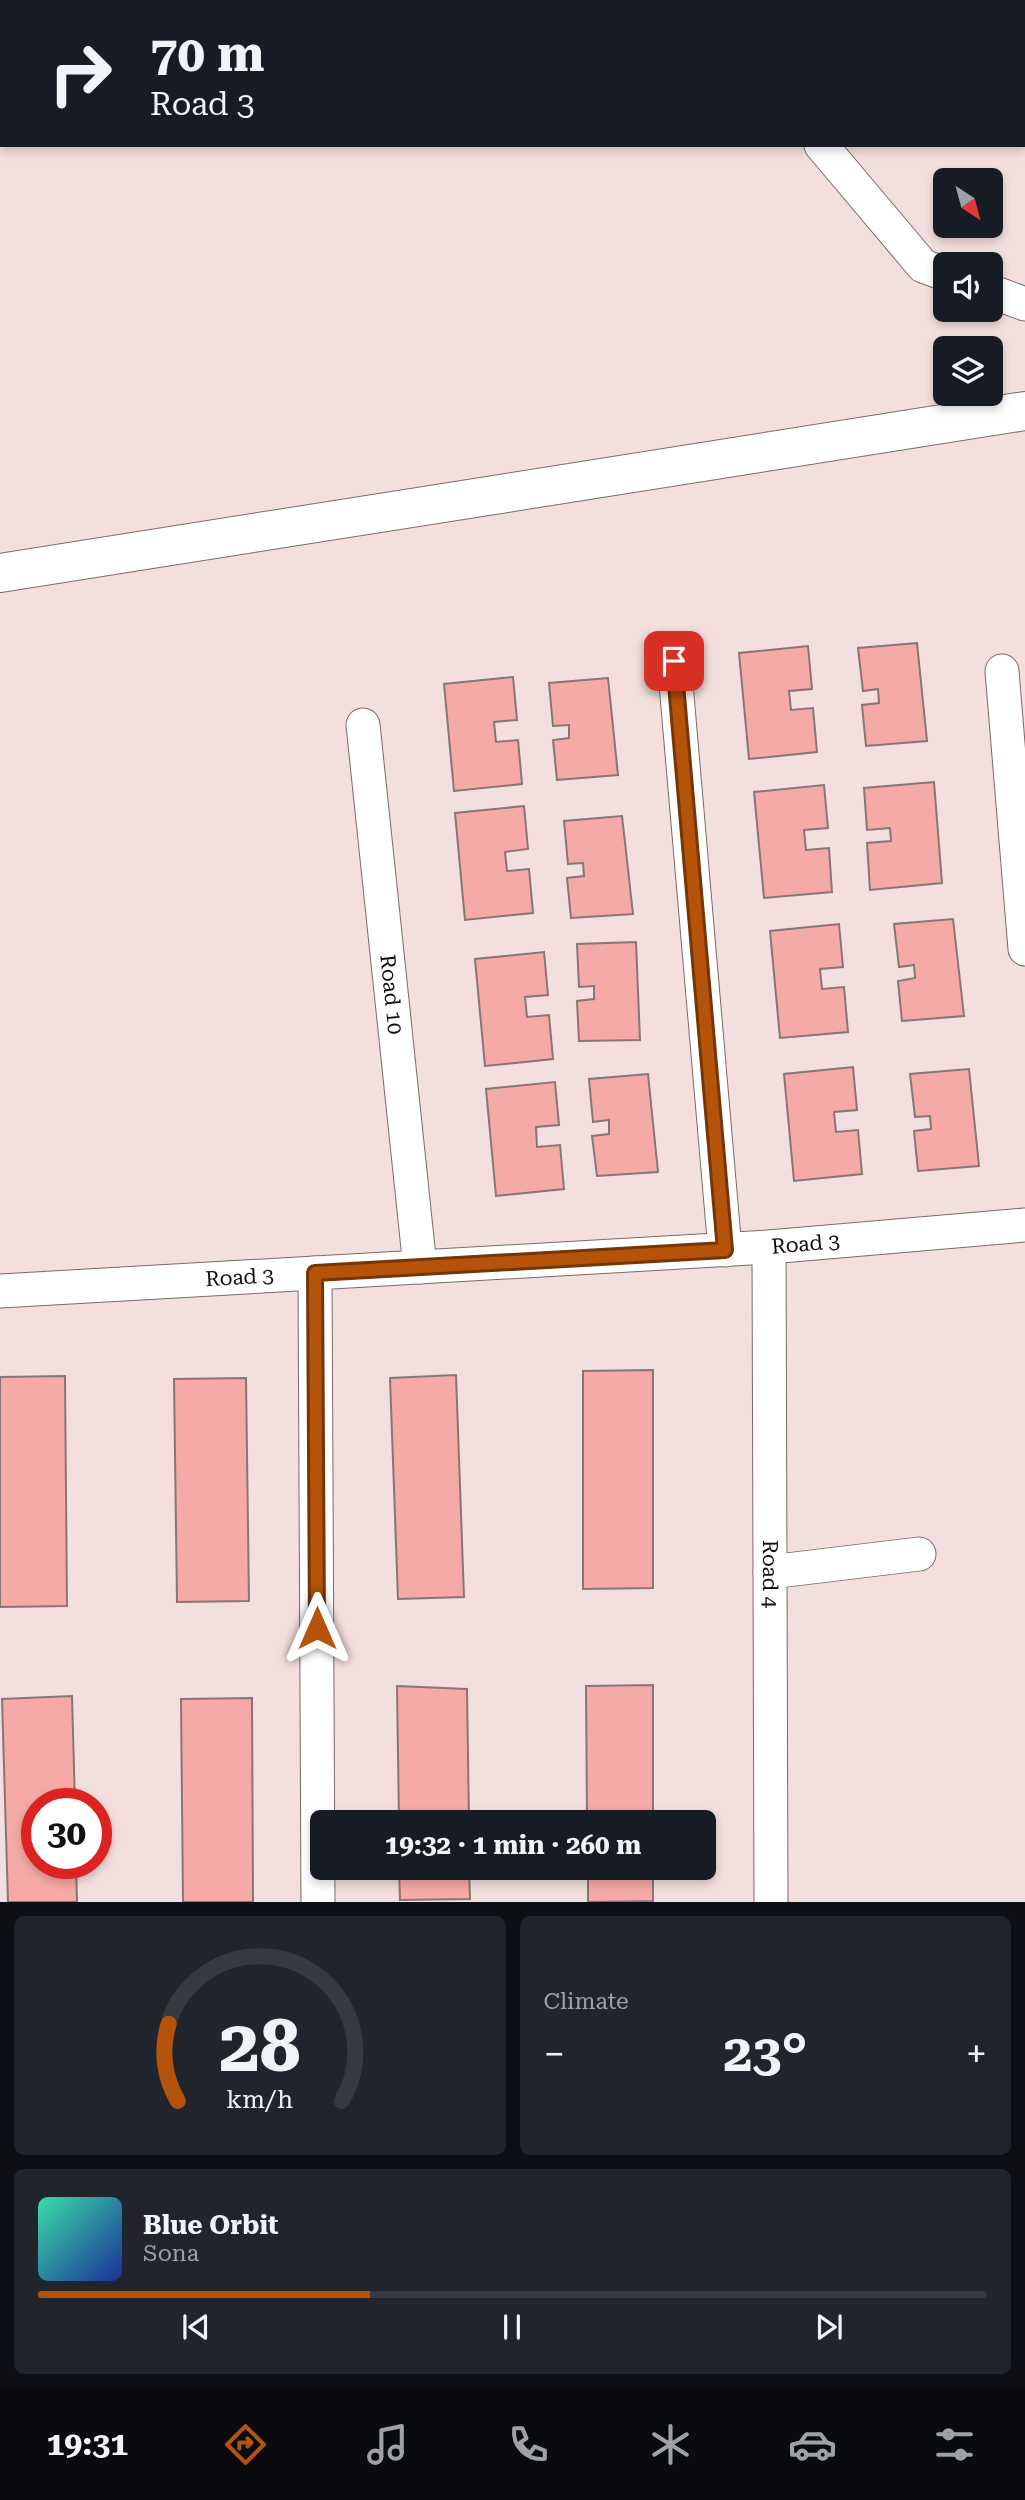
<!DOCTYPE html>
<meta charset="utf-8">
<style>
body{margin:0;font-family:"Roboto Serif",serif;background:#20242c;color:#f1f3f6;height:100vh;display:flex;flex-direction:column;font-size:26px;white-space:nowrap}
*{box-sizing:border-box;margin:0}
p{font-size:23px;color:#9ea1a6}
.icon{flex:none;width:38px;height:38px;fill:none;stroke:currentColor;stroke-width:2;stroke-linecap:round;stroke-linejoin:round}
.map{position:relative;height:1902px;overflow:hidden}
.details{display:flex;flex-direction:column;gap:14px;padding:14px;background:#0d0f14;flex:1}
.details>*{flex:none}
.banner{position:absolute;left:0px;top:0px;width:1026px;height:147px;box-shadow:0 4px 10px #0003;background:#171b24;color:#f1f3f6;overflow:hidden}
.needle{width:46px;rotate:144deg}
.tools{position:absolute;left:933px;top:168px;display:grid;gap:14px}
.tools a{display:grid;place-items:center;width:70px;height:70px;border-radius:10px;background:#171b24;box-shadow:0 4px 10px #0003;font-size:35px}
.speed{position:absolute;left:21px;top:1788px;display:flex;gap:14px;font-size:35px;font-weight:700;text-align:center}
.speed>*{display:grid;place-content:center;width:91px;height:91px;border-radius:50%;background:#171b24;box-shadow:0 4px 10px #0003;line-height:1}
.speed .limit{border:10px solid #d22;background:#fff;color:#111}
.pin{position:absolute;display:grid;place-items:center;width:60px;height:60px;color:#fff;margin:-30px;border-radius:14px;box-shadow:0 4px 10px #0006}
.me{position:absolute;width:77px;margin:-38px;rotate:0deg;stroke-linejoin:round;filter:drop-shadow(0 0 5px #0008)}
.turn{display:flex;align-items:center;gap:24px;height:147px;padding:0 35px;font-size:32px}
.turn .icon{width:91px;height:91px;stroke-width:2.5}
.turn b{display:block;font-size:49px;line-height:60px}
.big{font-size:52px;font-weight:700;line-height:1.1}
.details .card{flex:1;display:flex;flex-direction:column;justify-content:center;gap:10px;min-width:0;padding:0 24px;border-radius:10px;background:#20242c}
.details .dial{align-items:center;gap:0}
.dial svg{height:182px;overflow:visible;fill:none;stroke:#363941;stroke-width:7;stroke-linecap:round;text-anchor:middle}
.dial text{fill:#f1f3f6;stroke:none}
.song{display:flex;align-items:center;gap:21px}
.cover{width:84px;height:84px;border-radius:10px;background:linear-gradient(135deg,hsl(160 70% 55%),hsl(230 70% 35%))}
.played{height:7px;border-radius:4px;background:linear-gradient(90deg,#b45309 35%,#363941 35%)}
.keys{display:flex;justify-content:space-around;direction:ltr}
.heat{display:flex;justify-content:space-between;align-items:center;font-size:38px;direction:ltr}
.details .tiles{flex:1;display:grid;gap:14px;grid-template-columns:1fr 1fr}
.card:last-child{grid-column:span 2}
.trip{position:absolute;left:310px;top:1810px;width:406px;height:70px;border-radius:10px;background:#171b24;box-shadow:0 4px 10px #0003;font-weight:700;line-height:70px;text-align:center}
.menu{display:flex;height:112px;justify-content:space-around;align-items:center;background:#090b0e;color:#9ea1a6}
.menu .icon{width:49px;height:49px}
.menu .active{color:#b45309}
.menu b{font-size:32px;color:#f1f3f6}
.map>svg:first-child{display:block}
.building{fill:#f6aaa7;stroke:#877675;stroke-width:2}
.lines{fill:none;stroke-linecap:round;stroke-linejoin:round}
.minor-casing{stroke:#7b6a69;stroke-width:35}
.secondary-casing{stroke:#7b6a69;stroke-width:40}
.minor{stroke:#fff;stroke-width:33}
.secondary{stroke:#fff;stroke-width:38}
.route-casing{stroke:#753606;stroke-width:18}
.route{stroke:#b45309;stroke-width:12}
.labels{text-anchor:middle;stroke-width:7;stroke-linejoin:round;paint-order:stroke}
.street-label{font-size:21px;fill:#110a0a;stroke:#fff}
</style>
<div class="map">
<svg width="1025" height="1902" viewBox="0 0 1025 1902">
<rect width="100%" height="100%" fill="#f3dfde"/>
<g class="building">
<path d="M917 643 927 741 866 746 862 705 879 703 878 689 863 691 858 648Z"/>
<path d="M808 646 812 689 789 691 791 710 813 708 817 752 749 759 739 653Z"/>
<path d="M513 677 517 720 494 722 496 742 518 740 522 784 454 791 444 684Z"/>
<path d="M608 678 618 775 557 780 553 740 569 738V725L553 726 549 683Z"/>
<path d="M934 782 942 883 870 890 867 843 891 841 890 828 867 830 864 788Z"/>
<path d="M824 785 828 828 804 830 806 850 829 848 832 892 764 898 754 792Z"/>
<path d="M524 806 528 849 505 852 507 871 529 869 533 913 465 920 455 813Z"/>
<path d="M622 816 633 914 571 918 567 878 584 876 583 863 568 864 564 821Z"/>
<path d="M953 919 964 1016 902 1021 898 981 915 978 914 965 899 967 894 924Z"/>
<path d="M839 924 843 967 820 969 822 989 844 987 848 1032 780 1038 770 931Z"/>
<path d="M636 942 640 1040 579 1041 577 1001 594 999V986L579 987 577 944Z"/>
<path d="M544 952 548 995 525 997 527 1017 549 1015 553 1059 485 1066 475 959Z"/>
<path d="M853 1067 857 1110 834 1112 836 1132 858 1130 862 1174 794 1181 784 1074Z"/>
<path d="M969 1069 979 1166 918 1171 914 1131 931 1129 930 1116 915 1117 910 1074Z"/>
<path d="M648 1074 658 1172 597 1176 592 1136 609 1134V1120L593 1122 589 1079Z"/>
<path d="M555 1082 559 1125 536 1127 537 1147 560 1145 564 1189 496 1196 486 1089Z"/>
<path d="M653 1370V1588L583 1589V1371Z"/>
<path d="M456 1375 464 1597 398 1599 390 1378Z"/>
<path d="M65 1376 67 1606 0 1607V1377Z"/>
<path d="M246 1378 249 1601 177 1602 174 1379Z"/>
<path d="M653 1685V1822H587L586 1686Z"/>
<path d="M397 1686 467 1689 469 1822H399Z"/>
<path d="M72 1696 75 1804H37V1864H76L77 1902H8L2 1699Z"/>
<path d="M252 1698 253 1902H183L181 1699Z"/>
<path d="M399 1867H469L470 1899 400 1900Z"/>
<path d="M588 1867H653V1901L588 1902Z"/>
</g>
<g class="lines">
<defs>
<g id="minor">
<path d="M711 0 713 2"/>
<path d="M821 145 923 266 945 274"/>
<path d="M990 291 1025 304"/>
<path d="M674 661 725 1250"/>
<path d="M1002 671 1025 949"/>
<path id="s1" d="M363 725 420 1267"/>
<path id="s2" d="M769 1247 771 1902"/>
<path d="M315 1273 318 1902"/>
<path id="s3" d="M0 1291 769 1247 1025 1225"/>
<path d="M770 1572 919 1554"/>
</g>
<path id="secondary" d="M0 573 1025 411"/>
</defs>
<use href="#minor" class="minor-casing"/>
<use href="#secondary" class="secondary-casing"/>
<use href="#minor" class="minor"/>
<use href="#secondary" class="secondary"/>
</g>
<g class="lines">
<defs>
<path id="route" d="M317 1628 315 1273 725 1250 674 661"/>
</defs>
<use href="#route" class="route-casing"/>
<use href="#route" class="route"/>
</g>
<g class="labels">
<g class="street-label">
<text dy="7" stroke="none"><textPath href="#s1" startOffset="271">Road 10</textPath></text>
<text dy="7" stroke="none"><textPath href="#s3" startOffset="807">Road 3</textPath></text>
<text dy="7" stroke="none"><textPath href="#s3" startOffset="240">Road 3</textPath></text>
<text dy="7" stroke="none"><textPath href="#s2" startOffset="327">Road 4</textPath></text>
</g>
</g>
</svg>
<div class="tools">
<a><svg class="needle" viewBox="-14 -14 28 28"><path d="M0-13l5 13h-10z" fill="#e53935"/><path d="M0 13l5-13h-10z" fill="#9ea1a6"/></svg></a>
<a><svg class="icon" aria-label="sound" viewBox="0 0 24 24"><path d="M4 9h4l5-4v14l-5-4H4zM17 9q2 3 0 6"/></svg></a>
<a><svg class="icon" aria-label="layers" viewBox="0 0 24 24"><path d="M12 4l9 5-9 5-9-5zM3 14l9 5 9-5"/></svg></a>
</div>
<div class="speed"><div class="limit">30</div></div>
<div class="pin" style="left:674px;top:661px;background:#d93025"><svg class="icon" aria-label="arrive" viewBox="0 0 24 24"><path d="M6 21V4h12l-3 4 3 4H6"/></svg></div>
<svg class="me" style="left:317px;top:1628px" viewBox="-20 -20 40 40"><path d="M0-17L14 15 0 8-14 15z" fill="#b45309" stroke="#fff" stroke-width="4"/></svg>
<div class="trip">19:32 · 1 min · 260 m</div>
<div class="banner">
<div class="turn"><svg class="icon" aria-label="right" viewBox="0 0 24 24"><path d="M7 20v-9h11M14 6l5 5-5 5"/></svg><div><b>70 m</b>Road 3</div></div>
</div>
</div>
<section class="details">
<div class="tiles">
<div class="card dial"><svg viewBox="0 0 100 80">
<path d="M14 69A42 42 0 1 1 86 69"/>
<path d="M14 69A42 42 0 0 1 10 35" stroke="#b45309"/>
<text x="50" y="56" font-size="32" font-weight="700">28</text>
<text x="50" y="72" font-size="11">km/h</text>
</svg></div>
<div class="card"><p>Climate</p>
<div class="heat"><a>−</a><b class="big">23°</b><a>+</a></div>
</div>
<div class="card">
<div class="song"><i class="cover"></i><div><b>Blue Orbit</b><p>Sona</p></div></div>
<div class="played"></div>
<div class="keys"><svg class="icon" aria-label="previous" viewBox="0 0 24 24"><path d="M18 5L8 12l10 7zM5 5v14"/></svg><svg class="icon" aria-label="pause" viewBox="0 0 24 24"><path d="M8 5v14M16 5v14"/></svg><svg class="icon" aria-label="next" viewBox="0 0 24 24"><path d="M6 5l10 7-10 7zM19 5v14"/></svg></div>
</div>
</div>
</section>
<nav class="menu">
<b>19:31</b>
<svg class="icon active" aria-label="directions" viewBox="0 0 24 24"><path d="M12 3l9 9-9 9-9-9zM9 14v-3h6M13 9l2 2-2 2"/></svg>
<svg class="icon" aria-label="music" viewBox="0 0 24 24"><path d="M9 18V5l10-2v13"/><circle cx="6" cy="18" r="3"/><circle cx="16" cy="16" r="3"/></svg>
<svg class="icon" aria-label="phone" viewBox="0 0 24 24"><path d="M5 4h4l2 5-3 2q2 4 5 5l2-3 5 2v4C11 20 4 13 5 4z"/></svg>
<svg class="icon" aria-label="climate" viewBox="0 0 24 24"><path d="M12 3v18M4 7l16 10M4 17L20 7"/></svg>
<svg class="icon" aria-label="car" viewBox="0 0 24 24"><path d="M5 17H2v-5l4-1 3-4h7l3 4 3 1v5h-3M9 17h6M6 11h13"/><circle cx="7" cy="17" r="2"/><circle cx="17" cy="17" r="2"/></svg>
<svg class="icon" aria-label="filters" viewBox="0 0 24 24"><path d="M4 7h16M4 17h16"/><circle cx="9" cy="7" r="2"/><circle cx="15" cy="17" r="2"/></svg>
</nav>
